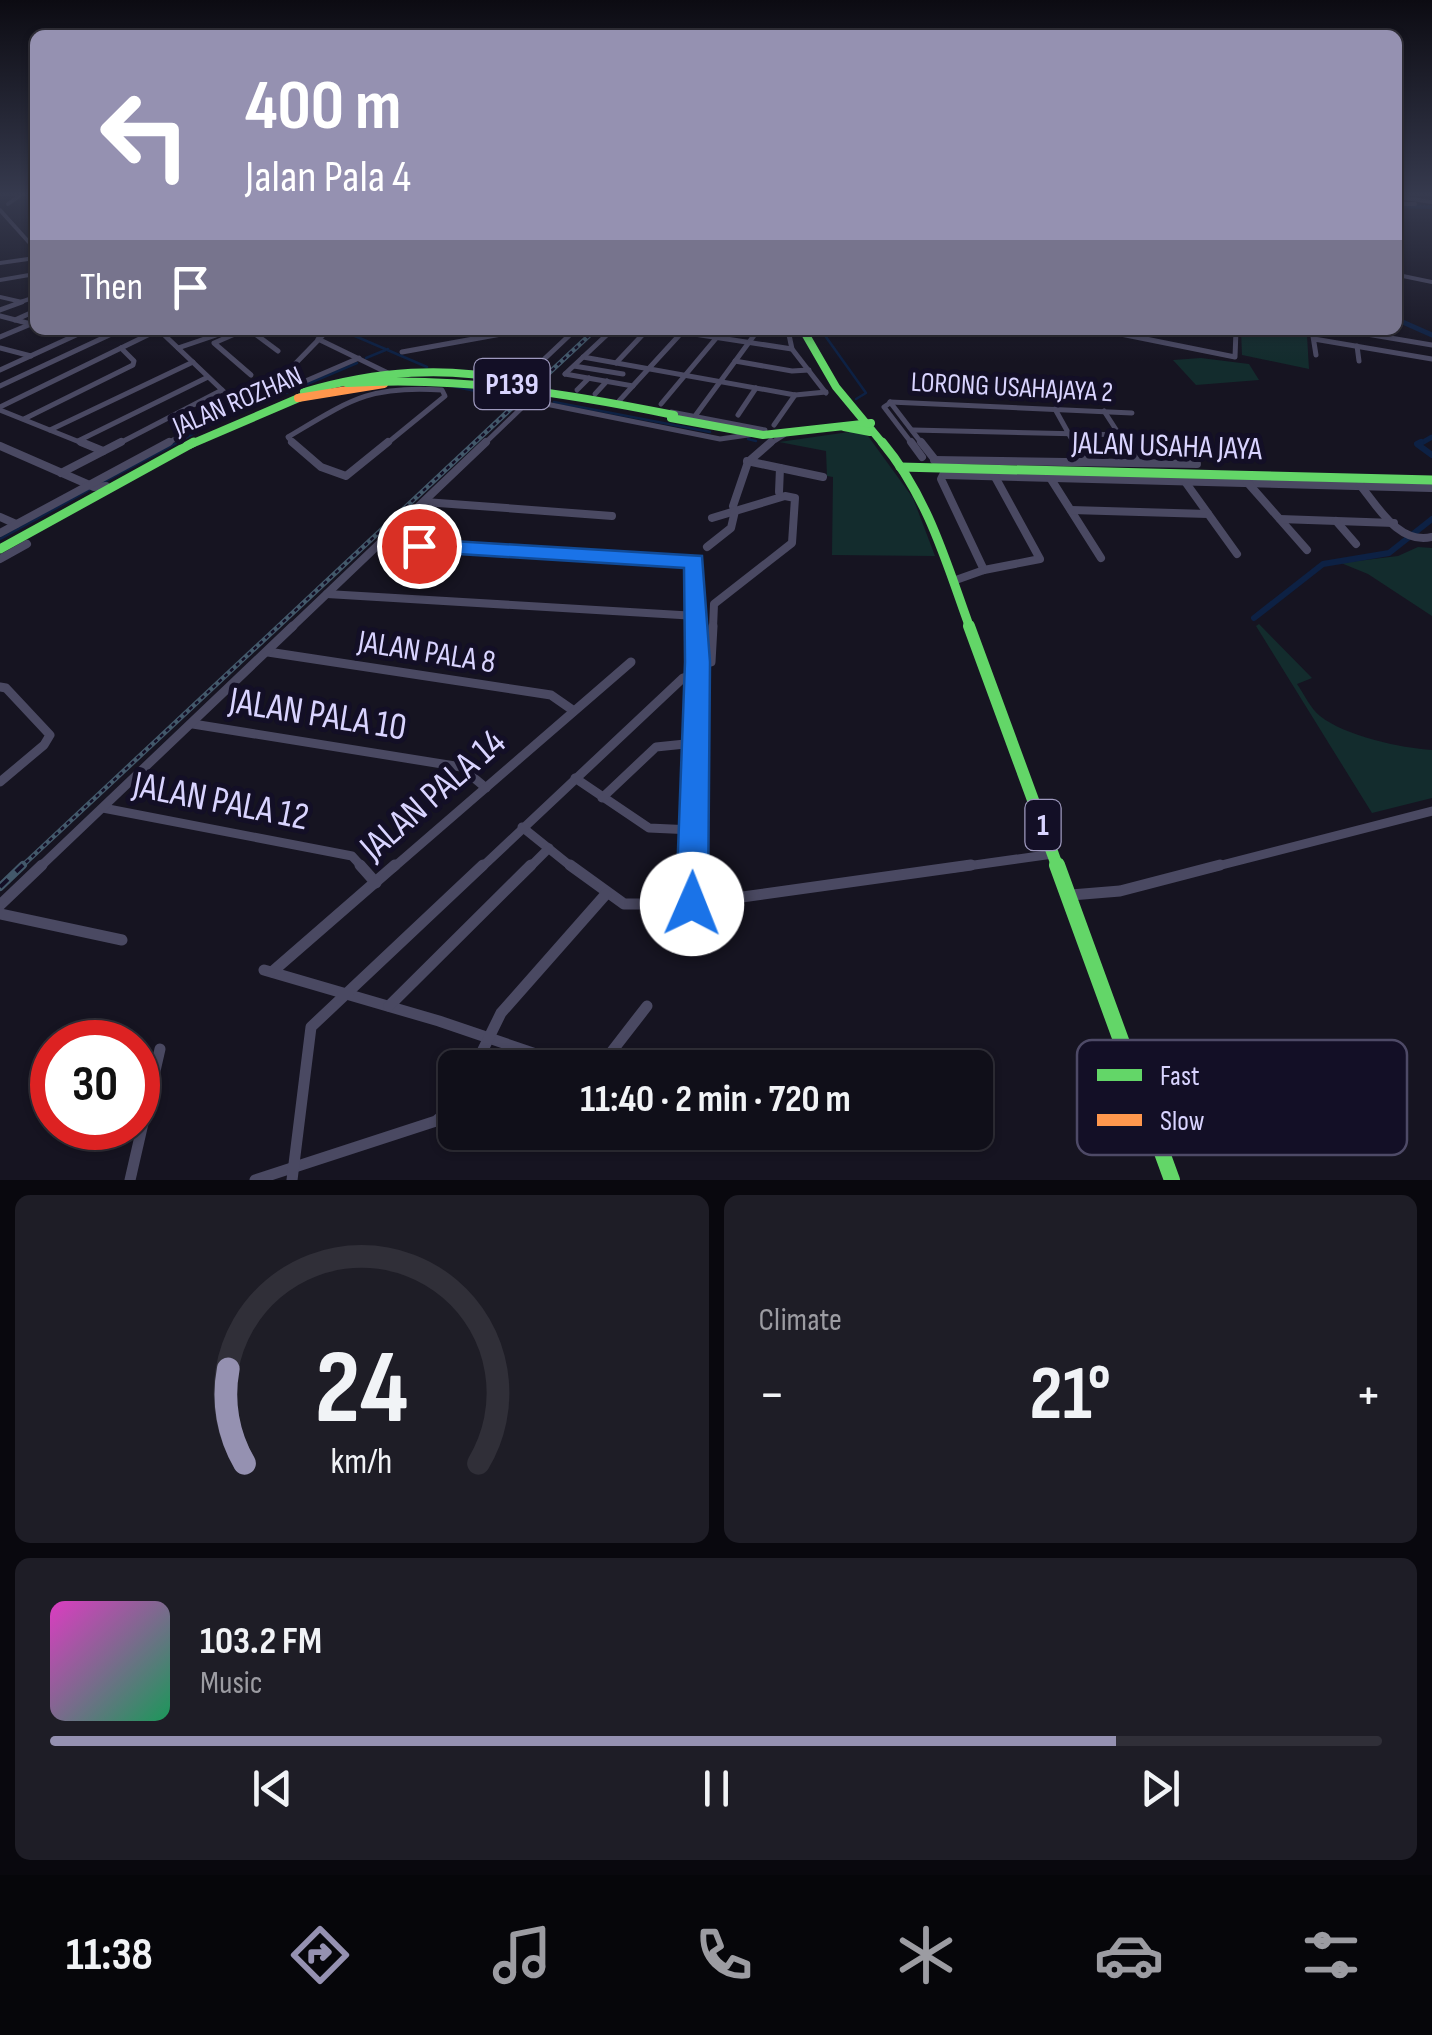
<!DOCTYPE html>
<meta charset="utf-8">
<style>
body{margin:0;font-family:"Sofia Sans Condensed",sans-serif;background:#1e1d26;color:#f1f3f6;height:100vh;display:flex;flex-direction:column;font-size:38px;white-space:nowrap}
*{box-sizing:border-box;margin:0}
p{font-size:32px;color:#9c9ca2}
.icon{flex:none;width:55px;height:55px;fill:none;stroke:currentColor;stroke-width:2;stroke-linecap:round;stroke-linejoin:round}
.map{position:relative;height:1180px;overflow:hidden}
.panel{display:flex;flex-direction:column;gap:15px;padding:15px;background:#09080e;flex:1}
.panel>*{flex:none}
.banner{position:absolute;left:30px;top:30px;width:1372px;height:305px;border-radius:15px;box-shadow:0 2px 8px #0004,0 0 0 2px #302f38;background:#9591b1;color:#fff;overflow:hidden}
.speed{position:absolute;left:30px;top:1020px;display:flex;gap:20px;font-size:50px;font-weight:700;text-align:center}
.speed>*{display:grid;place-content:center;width:130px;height:130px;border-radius:50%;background:#100f19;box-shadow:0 2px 8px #0004,0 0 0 2px #302f38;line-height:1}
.speed .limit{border:15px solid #d22;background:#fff;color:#111}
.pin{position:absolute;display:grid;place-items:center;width:85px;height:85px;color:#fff;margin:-42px;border:5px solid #fff;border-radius:50%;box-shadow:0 2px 10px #0007}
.me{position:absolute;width:110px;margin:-55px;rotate:1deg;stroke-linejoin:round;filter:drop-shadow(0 0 8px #0008)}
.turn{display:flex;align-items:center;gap:35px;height:210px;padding:0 50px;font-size:45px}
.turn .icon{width:130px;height:130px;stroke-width:2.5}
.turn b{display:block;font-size:70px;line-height:85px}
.then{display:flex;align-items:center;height:95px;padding:0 50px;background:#0003;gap:20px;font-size:38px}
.big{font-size:75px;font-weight:700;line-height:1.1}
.panel .widget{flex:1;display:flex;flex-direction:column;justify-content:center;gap:15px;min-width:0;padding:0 35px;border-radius:15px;background:#1e1d26}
.panel .dial{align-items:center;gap:0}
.dial svg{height:260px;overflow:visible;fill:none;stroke:#302f38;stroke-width:7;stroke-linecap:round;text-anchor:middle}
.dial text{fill:#f1f3f6;stroke:none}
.song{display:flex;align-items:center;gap:30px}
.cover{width:120px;height:120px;border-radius:15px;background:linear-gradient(135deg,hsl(310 70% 55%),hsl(150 70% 35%))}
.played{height:10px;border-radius:5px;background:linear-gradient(90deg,#9591b1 80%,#302f38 80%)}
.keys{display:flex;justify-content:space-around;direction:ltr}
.heat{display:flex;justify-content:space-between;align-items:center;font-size:55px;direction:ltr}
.panel .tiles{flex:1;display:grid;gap:15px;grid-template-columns:1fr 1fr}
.widget:last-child{grid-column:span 2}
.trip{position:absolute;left:438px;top:1050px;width:555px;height:100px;border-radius:15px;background:#100f19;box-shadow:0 2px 8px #0004,0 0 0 2px #302f38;font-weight:700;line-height:100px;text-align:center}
.dock{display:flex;height:160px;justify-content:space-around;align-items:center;background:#06060a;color:#9c9ca2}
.dock .icon{width:70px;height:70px}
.dock .active{color:#9591b1}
.dock b{font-size:45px;color:#f1f3f6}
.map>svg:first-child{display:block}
.green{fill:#132c2d}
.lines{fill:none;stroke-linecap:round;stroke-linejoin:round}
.stream{stroke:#0d2144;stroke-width:2.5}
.canal-far2{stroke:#0d2144;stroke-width:4}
.canal-far1{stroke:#0d2144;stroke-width:5}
.canal{stroke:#0d2144;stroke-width:6}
.street-far4{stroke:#4a4962;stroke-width:4}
.street-far3{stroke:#4a4962;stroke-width:5}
.street-far2{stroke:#4a4962;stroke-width:8}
.street-far1{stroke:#4a4962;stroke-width:9}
.street{stroke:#4a4962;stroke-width:11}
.fast-far3{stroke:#63d668;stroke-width:8}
.fast-far2{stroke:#63d668;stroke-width:9}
.fast-far1{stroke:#63d668;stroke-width:12}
.fast{stroke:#63d668;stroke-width:16}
.slow{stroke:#ff974d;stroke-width:8}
.rail-far1-casing{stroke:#43596b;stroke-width:5}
.rail-casing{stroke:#43596b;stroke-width:8}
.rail-far1{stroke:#130f26;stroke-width:2.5;stroke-dasharray:4;stroke-linecap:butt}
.rail{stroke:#130f26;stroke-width:4;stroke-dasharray:11;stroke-linecap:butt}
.fast-bridge{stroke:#63d668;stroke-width:8}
.route{fill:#1a73e8;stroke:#114b97;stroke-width:2.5}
.labels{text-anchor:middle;stroke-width:10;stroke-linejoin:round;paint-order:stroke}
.far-street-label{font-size:28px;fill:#d9d4ff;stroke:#130f26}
.shield{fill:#130f26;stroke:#9e99be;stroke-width:2.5}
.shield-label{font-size:30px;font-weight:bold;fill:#d9d4ff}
.street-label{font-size:32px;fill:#d9d4ff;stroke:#130f26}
.near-street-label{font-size:38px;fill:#d9d4ff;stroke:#130f26}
.key{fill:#130f26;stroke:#4e4a67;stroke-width:2.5}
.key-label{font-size:28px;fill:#d9d4ff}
</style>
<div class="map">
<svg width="1432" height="1180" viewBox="0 0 1432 1180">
<rect width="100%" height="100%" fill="#161421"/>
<g class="green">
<path d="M1241 330H1287L1307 336 1309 369 1242 355Z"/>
<path d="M1201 358 1249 364 1259 380 1196 385 1173 360Z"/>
<path d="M856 431 868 436 913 498 935 556 832 555 833 477 827 476 826 451 779 442Z"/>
<path d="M1418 547 1432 548V616L1368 574 1341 563 1398 556Z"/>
<path d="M1259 624 1312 678 1297 684C1304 694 1311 709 1320 716 1345 736 1401 748 1432 750V798L1372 813 1256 626Z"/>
</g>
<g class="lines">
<g class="stream">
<path d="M341 330 427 367"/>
<path d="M821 330 866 393 856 399"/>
<path d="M366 358 388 349"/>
<path d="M447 385 499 396 513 395"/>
<path d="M274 398 357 363"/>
<path d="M554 402 710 432"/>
<path d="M748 439 756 441"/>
<path d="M100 484 236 411"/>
<path d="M0 539 89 490"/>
</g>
<path class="canal-far2" d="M1398 206 1432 207"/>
<g class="canal-far1">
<path d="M1398 320 1432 335"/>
<path d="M1418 445 1432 437"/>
</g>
<g class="canal">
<path d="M1421 442 1417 444 1432 455"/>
<path d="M1254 618 1323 564 1389 553 1432 519"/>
</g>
<g class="street-far4">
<path d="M1398 197 1432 202"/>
<path d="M8 204 19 196"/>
<path d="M1398 204H1415"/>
<path d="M0 210 35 249"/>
<path d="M0 263 35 258"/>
<path d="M1398 275 1432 282"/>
<path d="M0 280 35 274"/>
<path d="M0 297 22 302"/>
<path d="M15 304 35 297"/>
</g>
<g class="street-far3">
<path d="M0 310 22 302"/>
<path d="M0 316 31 324"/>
<path d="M15 320 35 311"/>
<path d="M159 330 241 408"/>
<path d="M244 330 214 343 251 375"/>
<path d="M250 330 278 351"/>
<path d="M668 330 792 349"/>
<path d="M788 330 792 349 826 393"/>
<path d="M1101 330 1235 357 1236 330"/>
<path d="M1312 330 1316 355"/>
<path d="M1343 330 1432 345"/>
<path d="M0 337 31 324"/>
<path d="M318 339 390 374"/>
<path d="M1314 339 1432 359"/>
<path d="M1357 346 1359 361"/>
<path d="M0 348 31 356"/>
<path d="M178 348 225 332"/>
<path d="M402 352 523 330 574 331"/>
<path d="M583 357 795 395 826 392"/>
<path d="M735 361 792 371 809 370"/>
<path d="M616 363 647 330"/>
<path d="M574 366 623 374"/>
<path d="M0 370 87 330"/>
<path d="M565 374 633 386"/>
<path d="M565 374 612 330"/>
<path d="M520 382 575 330"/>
<path d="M0 386 120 330"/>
<path d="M577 390 589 378"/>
<path d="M266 393 280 392 359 358"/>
<path d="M595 394 607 381"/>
<path d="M531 401 720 439 755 434"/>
<path d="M619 401 684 330"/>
<path d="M890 402 1132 413"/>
<path d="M890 402 923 445"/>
<path d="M890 403 884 407 913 445"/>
<path d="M661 404 723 330"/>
<path d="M0 407 158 330"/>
<path d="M240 407 259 401 328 330"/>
<path d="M1055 409 1075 445"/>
<path d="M0 410 87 445"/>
<path d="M1104 411 1126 445"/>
<path d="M671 412 765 430"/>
<path d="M738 415 756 388"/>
<path d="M695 416 758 330"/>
<path d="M24 419 133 365 134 361 121 348"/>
<path d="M774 425 795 395"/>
<path d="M50 430 193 362"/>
<path d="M913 430 1171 436"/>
<path d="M78 441 208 377"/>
<path d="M116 445 222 390"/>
<path d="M164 445 238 405"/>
<path d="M295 445 288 437C349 401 368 385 442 390L445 396 385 445"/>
<path d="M483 445 533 397 545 392"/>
<path d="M768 445 784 435"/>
</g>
<g class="street-far2">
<path d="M81 442 103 451"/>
<path d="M292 442 321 467 346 476 388 442"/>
<path d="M911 442 922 457"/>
<path d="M921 442 936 461"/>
<path d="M1074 442 1084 461"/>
<path d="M1124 442 1137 462"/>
<path d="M0 446 94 487 106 486"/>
<path d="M934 460 1197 464"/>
<path d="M747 461 823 477"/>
<path d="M61 473 121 442"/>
<path d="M944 473 941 479 984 570"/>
<path d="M945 475 1431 488"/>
<path d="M1049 476 1101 558"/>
<path d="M1181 476 1237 554"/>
<path d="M1247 482 1307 550"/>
<path d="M1360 485C1378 507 1399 545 1432 537"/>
<path d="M779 492 780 468"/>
<path d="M425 502 612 516"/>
<path d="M733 506 748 462 771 442"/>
<path d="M1071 510 1208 514"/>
<path d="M0 517 16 524"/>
<path d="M712 518 785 496 795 498 792 543 714 604 713 628"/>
<path d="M1280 519 1394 523"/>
<path d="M1336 521 1356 544"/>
<path d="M0 533 169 442"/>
<path d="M380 544 695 561 696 628"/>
<path d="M707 547 731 528 735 511"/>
<path d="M0 559 27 544"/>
<path d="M953 581 984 570 1040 559 994 475"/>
<path d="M327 594 697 616"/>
<path d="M291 628 486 442"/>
</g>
<g class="street-far1">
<path d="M268 652 551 695 574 711"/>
<path d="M697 663 711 662 713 626"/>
<path d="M0 687 6 688 50 735 44 745 0 782"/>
<path d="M193 724 461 767 486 788"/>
<path d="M575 778 649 828 693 830"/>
<path d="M602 798 656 747 695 743"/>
<path d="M103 808 352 856 363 868"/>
<path d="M522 827 573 868"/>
<path d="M39 868 293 626"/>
<path d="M393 868 631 662"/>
<path d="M481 868 683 678 697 674"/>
<path d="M529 868 549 848"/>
<path d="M693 868 696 626"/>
<path d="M953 868 1053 854"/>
<path d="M1210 868 1432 811"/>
</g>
<g class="street">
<path d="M360 865 376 883"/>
<path d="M570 865 624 904H692L971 865"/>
<path d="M1071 895 1120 891 1220 865"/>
<path d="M692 904 693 865"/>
<path d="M0 905 42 865"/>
<path d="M0 914 122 940"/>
<path d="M264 970 439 1021 577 1068"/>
<path d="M272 972 395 865"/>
<path d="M389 1006 531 865"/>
<path d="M474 1068 501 1013 606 894"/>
<path d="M599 1068 647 1006"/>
<path d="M130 1180 160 1049"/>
<path d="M255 1180 436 1121 455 1105"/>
<path d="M292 1180 311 1027 483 865"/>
</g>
<g class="fast-far3">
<path d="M803 330 836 387 884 445"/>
<path d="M304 392C376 371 446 365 520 382L508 390 487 387"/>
<path d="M671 418 763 435 871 423"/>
<path d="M844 427 870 432"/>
<path d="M189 445 301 397"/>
</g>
<g class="fast-far2">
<path d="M882 442C928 497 946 562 970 628"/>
<path d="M900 467 1432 480"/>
<path d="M0 549 194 442"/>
</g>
<path class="fast-far1" d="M969 626 1058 868"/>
<path class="fast" d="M1057 865 1172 1180"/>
<path class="slow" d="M298 398 384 384"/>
<defs>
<path id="rail-far1" d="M20 868 595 330"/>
<path id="rail" d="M0 887 23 865"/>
</defs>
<use href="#rail-far1" class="rail-far1-casing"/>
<use href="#rail" class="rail-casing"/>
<use href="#rail-far1" class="rail-far1"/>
<use href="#rail" class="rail"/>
<path class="fast-bridge" d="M347 383C458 376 565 393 674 415"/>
</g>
<linearGradient id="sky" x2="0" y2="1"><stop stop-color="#0c0b12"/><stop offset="0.54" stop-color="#363a4e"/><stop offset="1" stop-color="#363a4e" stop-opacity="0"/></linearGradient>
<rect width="1432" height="361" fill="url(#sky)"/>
<path class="route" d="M419 539 702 556 710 662 708 904 704 915 692 919 681 915 676 904 685 662 684 568 411 551 408 546 411 541Z"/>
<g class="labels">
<g class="far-street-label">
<text transform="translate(1012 386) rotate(3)" y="10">LORONG USAHAJAYA 2</text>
<text transform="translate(237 400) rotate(-23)" y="10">JALAN ROZHAN</text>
</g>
<g class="shield">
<rect x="474.5" y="359" width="75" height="50" rx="8"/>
<rect x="1025.5" y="800" width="35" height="50" rx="8"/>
</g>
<g class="shield-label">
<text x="512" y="394">P139</text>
<text x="1043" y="835">1</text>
</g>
<g class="street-label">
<text transform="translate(1167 445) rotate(2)" y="11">JALAN USAHA JAYA</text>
<text transform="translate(427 651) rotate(9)" y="11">JALAN PALA 8</text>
</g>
<g class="near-street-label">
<text transform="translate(318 713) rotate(9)" y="13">JALAN PALA 10</text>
<text transform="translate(432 794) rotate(-41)" y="13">JALAN PALA 14</text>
<text transform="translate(221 800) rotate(11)" y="13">JALAN PALA 12</text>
</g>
</g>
<rect x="1077" y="1040" width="330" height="115" rx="15" class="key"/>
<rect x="1097" y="1069" width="45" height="12" fill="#63d668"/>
<rect x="1097" y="1114" width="45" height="12" fill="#ff974d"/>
<g class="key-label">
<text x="1160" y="1085">Fast</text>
<text x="1160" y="1130">Slow</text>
</g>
</svg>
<div class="speed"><div class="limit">30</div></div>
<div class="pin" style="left:419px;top:546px;background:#d93025"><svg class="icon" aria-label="arrive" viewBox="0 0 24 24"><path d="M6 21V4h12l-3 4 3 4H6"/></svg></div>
<svg class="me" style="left:692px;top:904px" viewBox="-20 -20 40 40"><circle r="19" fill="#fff"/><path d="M0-13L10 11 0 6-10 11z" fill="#1a73e8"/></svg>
<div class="trip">11:40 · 2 min · 720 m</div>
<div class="banner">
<div class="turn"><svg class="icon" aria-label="left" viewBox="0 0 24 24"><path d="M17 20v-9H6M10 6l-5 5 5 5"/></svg><div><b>400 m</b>Jalan Pala 4</div></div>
<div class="then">Then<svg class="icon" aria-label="arrive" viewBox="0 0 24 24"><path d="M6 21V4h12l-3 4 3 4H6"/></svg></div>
</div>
</div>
<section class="panel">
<div class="tiles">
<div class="widget dial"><svg viewBox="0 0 100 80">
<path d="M14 69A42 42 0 1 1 86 69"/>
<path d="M14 69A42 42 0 0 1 9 40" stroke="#9591b1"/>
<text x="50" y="56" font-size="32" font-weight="700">24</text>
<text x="50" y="72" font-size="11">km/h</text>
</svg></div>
<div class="widget"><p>Climate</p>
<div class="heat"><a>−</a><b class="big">21°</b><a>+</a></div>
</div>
<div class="widget">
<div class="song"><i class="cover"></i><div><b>103.2 FM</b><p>Music</p></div></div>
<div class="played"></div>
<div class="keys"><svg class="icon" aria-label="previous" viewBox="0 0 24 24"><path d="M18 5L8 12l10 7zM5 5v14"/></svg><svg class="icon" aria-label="pause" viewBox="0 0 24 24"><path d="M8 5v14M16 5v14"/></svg><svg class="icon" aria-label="next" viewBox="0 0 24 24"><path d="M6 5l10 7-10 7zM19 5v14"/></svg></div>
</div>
</div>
</section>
<nav class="dock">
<b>11:38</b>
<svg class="icon active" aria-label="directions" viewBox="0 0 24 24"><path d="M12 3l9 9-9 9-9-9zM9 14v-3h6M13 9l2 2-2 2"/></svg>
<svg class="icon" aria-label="music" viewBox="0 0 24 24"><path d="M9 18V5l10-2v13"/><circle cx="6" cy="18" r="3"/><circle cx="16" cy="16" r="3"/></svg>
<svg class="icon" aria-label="phone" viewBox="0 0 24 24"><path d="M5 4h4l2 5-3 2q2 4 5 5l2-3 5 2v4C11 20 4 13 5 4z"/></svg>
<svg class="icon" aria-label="climate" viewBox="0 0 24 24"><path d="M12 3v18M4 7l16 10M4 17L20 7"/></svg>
<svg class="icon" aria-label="car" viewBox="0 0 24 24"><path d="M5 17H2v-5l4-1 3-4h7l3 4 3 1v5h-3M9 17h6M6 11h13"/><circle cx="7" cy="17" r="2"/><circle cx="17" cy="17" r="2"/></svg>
<svg class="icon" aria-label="filters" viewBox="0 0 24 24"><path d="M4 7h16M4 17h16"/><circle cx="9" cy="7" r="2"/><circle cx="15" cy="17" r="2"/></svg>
</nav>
